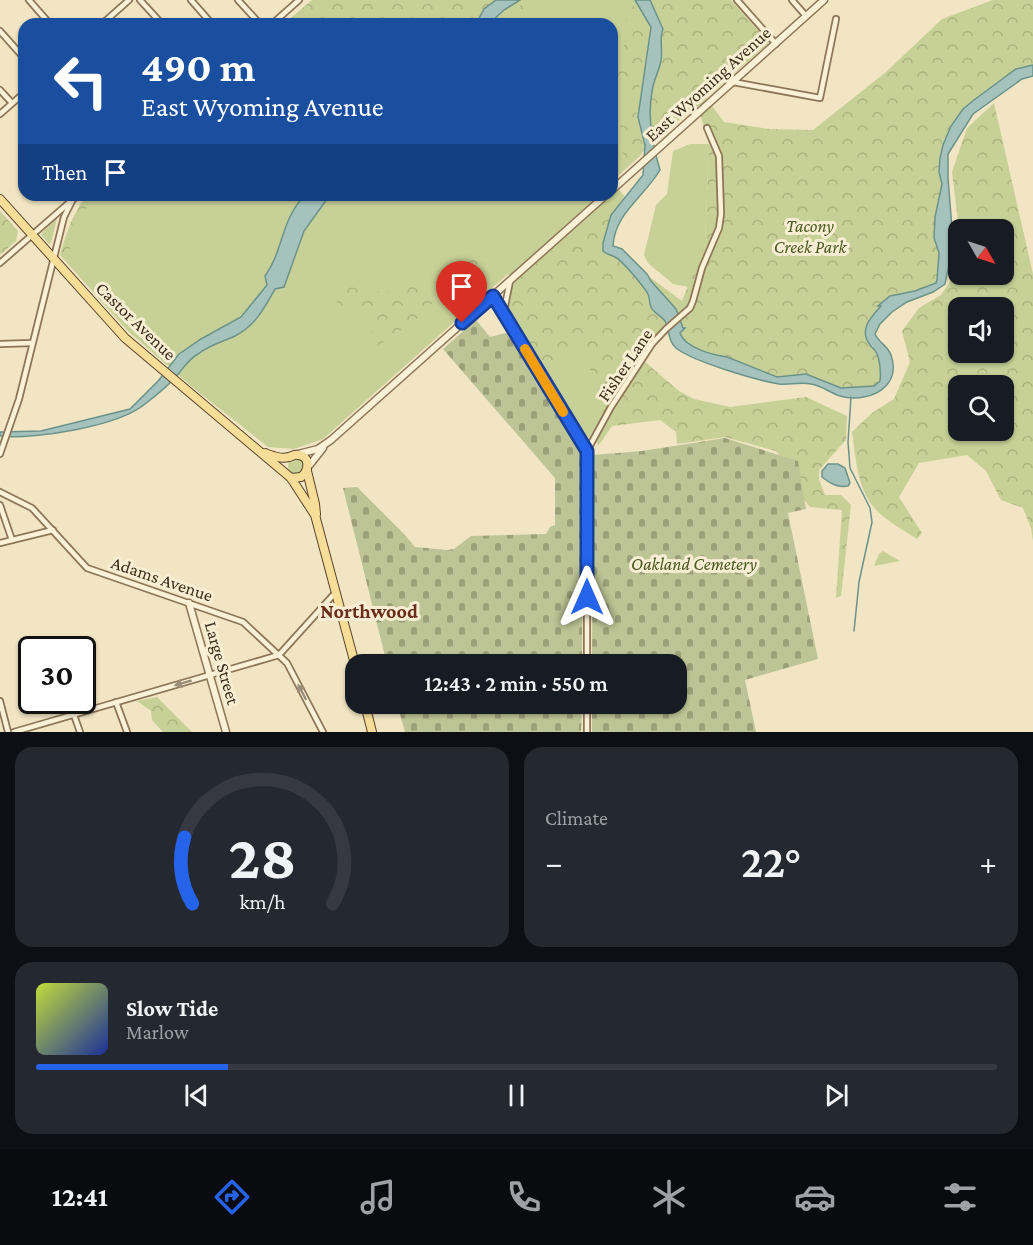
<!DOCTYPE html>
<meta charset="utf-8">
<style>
body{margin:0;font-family:"Crimson Pro",serif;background:#242831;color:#f1f3f6;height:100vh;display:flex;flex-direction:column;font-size:22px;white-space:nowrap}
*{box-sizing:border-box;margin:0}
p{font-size:20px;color:#9ea1a6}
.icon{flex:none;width:33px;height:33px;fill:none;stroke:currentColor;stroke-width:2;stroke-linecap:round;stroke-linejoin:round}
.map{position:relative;height:732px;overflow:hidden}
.panel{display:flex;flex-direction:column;gap:15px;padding:15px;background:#0d0f14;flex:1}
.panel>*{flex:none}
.top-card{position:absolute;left:18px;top:18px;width:600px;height:183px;border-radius:18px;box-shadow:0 2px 4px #0004;background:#1a4fa0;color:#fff;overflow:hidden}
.needle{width:39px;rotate:129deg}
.controls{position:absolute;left:948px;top:219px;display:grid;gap:12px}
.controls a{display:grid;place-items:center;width:66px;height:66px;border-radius:12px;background:#171b24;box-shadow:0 2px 4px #0004;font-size:30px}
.speed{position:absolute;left:18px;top:636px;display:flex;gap:12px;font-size:30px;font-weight:700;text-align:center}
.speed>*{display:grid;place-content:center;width:78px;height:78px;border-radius:50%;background:#171b24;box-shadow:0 2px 4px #0004;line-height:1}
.speed .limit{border:3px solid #111;border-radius:9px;background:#fff;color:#111}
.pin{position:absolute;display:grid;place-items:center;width:51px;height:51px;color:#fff;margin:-62px -26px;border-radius:50% 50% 50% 0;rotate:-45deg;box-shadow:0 0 6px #0007}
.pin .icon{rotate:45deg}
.me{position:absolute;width:66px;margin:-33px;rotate:0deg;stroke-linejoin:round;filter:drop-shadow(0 0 4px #0008)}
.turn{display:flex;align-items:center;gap:21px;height:126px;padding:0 24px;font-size:27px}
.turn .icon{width:78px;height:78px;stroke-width:2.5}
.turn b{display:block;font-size:42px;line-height:51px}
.then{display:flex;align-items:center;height:57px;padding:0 24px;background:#0003;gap:12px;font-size:22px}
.big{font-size:45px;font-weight:600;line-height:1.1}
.panel .card{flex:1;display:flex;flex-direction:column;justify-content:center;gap:9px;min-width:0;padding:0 21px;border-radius:18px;background:#242831}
.panel .dial{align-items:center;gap:0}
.dial svg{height:156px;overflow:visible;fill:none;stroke:#363941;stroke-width:7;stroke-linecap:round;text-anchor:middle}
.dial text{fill:#f1f3f6;stroke:none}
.song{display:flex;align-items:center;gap:18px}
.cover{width:72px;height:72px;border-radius:9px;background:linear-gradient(135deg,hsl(70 70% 55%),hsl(230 70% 35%))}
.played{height:6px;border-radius:3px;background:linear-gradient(90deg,#2563eb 20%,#363941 20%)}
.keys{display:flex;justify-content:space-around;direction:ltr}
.heat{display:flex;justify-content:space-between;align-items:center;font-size:33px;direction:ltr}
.panel .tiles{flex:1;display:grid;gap:15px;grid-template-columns:1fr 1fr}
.card:last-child{grid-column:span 2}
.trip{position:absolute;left:345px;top:654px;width:342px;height:60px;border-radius:18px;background:#171b24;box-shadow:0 2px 4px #0004;font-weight:600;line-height:60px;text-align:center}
.tabs{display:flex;height:96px;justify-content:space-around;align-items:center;background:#090b0e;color:#9ea1a6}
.tabs .icon{width:42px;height:42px}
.tabs .current{color:#2563eb}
.tabs b{font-size:27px;color:#f1f3f6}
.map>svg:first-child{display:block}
.green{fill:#c7d096}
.forest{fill:url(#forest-crowns);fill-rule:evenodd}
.cemetery{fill:url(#cemetery-stones)}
.water{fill:#a5c3bc;stroke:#6b938a;stroke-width:1.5}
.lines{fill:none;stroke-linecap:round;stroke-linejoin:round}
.stream{stroke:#6b938a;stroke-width:1.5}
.minor-casing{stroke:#8d7658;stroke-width:8}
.tertiary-casing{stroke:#8d7658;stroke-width:9}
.primary-casing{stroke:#5a432d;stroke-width:10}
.minor{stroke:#fbf1d7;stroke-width:4.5}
.tertiary{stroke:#fbf1d7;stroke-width:6}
.primary{stroke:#f6dd98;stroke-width:8}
.oneway{fill:#9b8f7a}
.route-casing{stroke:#184099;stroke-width:15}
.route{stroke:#2563eb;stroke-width:10}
.slow{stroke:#f59e0b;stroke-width:10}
.labels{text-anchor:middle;stroke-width:6;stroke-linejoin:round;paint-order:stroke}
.street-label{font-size:18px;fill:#3b2d1d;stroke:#f8eed3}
.park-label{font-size:18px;font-style:italic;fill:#495922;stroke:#f8eed3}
.neighbourhood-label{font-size:20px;font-weight:bold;fill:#6b2e1a;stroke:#f8eed3}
</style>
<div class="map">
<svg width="1033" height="732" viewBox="0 0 1033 732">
<defs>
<pattern id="forest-crowns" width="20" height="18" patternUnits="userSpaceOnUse" patternTransform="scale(1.5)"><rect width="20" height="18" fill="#c7d096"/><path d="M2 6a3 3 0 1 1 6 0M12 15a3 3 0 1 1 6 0" fill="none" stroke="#acb381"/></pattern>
<pattern id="cemetery-stones" width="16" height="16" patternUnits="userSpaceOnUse" patternTransform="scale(1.5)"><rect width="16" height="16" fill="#bdc495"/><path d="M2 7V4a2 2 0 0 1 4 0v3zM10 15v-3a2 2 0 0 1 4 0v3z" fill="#9ba079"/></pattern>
</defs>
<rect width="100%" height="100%" fill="#f1e5c3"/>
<g class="green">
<path d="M503 0H640L650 18 654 48 651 141 639 157 612 181 624 196 615 212 611 249 683 302 634 363 586 443 542 373 506 302 515 282 508 274 323 439 294 449 268 447 191 386 128 331 60 255 80 204 90 195H612V24H476Z"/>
<path d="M690 144H709L705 243 689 287 673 284 648 263 644 255 656 205 667 194 673 151Z"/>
<path d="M57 218 51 243 49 244 41 234Z"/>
<circle cx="296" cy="466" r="8"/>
<path d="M883 551 900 561 874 566 879 554Z"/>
</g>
<g class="forest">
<path d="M312 0H503L476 24H284Z"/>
<path d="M529 0H537L510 24H493Z"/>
<path d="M621 0H630L647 26 635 121 643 145 624 165 620 123 631 104 629 88 618 77 621 50 633 29 622 13Z"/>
<path d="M640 0H731L769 43 706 98 724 122 769 129 813 130 886 72 942 19 993 0H1033V72L972 106 947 147 948 219 951 232 942 283 897 303 868 336 889 368 882 386 860 396 816 382 782 383 677 344 661 328 634 363 604 413 579 335 542 373 506 312V302L515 282 621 192 624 196 615 212 611 249 682 301 705 243 709 144 698 106 651 141 643 126 654 48 650 18Z"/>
<path d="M994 103 1033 274V541L1031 528 1023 508 1001 500 986 471 967 455 919 463 899 497 922 533 917 539C904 531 889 522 878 512 857 491 856 459 852 432L872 413 894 399 910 362 902 331 919 308 941 295 958 270V274H1004V230L959 229 952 172 967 128ZM958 308H1004V352H958ZM958 386H1004V430H958Z"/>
<path d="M90 195H99L86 208 67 255H60C67 233 72 211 90 195Z"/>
<path d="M0 211 18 231 16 241 0 255Z"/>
<path d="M456 253 477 255 481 261 468 271 462 268V263L445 255Z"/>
<path d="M336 284C351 287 373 293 388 292 410 291 415 272 440 291 430 315 393 335 372 349V324L360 312 337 304Z"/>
<path d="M644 361 679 391 694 399 730 407 806 397 847 416 846 440 819 470V479L825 495H841L851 505 841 596 836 598 842 510 810 507 796 490 792 469 776 451 725 437 677 444 676 432 660 420 612 426 598 446 596 439Z"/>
<path d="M157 697 192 732H163L152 720 151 711 137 701Z"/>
</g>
<g class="cemetery">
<path d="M476 320 490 337 510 332 583 459 582 664H387L343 488 357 487 405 535 415 547 448 550 454 549 471 536 546 534 550 527 555 525V478L443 349Z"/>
<path d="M725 438 798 461 806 509 788 513 818 659 745 680 756 732H592V704H676V664H592L593 455 642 451Z"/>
<path d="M397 704H582L581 732H405Z"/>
</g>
<g class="water">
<path d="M496 0H520L504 10 489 24H473L477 22 484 9Z"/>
<path d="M635 0H650L663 29C659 39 663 50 661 61 659 71 653 81 652 92 647 118 652 144 660 170 645 196 614 214 613 246L622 249 647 274 651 281 676 309 683 328H685L680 333C685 348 713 355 727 357L777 377 806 374 841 388 874 386 880 381C881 373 880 359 876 352 874 348 872 349 870 345 858 329 872 316 881 306H878L890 296 915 291 936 283 937 280 939 253 934 238 935 217 942 184 939 172 940 158 943 145 951 126 963 109 974 100 1016 69 1033 65V76L1022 79 973 114 948 154V178L953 241 950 244 949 265 945 284 933 292 907 302 892 312 880 324 875 334C879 343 888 346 891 355 902 387 870 402 844 397 832 395 824 386 811 384 800 382 789 385 779 384 756 380 694 362 676 348 668 341 670 332 666 323 664 317 654 314 651 307 649 303 650 298 648 294 644 287 622 260 615 257 610 254 607 255 603 251V243L611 215 643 175 645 145 638 117 651 27Z"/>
<path d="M305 195H330L304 231 284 287 275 289C264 308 257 324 235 336 222 342 209 345 198 354 189 359 185 366 179 373 170 384 157 395 145 404 119 426 34 440 0 436V432L41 431 130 409 159 380 179 354 201 339 241 317 267 285 265 276C284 250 280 221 305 195Z"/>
<path d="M828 464H838L845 468 850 483 848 486C837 488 830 483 822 477V471Z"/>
</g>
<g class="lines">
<path class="stream" d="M851 397 848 442 850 468 870 508 872 522 859 582 854 631"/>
<defs>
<g id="minor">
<path d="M29 0 50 24"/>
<path d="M140 0 162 24"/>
<path d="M191 0 212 24"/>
<path d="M238 0 260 24"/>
<path d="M737 0 776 44"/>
<path d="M792 0 806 16"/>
<path d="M102 24 129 0"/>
<path d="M272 24 299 0"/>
<path d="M0 31 24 58"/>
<path d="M733 82 820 98 836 19"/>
<path d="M0 90 12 103"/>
<path d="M0 114 24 93"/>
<path d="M0 263 78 195"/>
<path d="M493 295 587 451V664"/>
<path d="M504 311 510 281"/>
<path d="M0 344 32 343"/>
<path d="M587 451 611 407 652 344 666 329 690 308 693 301 702 268 719 228 721 214 719 156 707 128"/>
<path d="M0 454 19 399 64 217 72 201"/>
<path d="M0 492 32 508 87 568 243 622 287 663 323 732"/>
<path d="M0 505 12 540"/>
<path d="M0 543 53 530"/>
<path d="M0 701 8 732"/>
<path d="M116 702 127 732"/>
<path d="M74 715 80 732"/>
<path d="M14 732 279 655 336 592"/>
<path d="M587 732V704"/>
</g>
<g id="tertiary">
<path d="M612 190 824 0"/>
<path d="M298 454 318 449 331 440 606 195"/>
<path d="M308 467 323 448"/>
<path d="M189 603 226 732"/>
</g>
<g id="primary">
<path d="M0 199 125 338 291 478 315 515 356 668"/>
<path d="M265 453C273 456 280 459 289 457 293 456 294 454 298 455 311 456 309 471 301 477L291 478"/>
<path d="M307 471 315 504 316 514"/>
<path d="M365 704 372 732"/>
</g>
</defs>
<use href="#minor" class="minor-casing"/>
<use href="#tertiary" class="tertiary-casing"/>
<use href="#primary" class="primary-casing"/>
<use href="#minor" class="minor"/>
<use href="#tertiary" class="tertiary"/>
<use href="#primary" class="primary"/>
</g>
<defs><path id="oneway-solid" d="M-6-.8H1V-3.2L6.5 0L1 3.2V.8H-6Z" transform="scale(1.5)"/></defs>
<g class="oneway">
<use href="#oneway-solid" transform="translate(183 683) rotate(164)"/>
<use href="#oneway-solid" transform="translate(302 692) rotate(-118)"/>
</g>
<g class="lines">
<defs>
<path id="route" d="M462 323 493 296 587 451V597"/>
</defs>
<use href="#route" class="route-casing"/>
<use href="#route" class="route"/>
<path class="slow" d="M525 349 563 412"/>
</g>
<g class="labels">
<g class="street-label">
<text transform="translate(708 84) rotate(-42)" y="6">East Wyoming Avenue</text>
<text transform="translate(136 321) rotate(44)" y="6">Castor Avenue</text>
<text transform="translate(625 365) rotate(-56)" y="6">Fisher Lane</text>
<text transform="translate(162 579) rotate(19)" y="6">Adams Avenue</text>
<text transform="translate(222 663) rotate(74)" y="6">Large Street</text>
</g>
<g class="park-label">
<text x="810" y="232">Tacony<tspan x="810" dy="21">Creek Park</tspan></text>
<text x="694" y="570">Oakland Cemetery</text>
</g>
<g class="neighbourhood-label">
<text x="369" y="618">Northwood</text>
</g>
</g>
</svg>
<div class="controls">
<a><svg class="needle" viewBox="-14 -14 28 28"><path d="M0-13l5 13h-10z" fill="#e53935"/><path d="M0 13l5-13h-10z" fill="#9ea1a6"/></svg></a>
<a><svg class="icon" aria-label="sound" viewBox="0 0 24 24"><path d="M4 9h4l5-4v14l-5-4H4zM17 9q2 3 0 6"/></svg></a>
<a><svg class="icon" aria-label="search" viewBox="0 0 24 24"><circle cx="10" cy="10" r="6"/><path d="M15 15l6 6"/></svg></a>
</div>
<div class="speed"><div class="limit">30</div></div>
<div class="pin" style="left:462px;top:323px;background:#d93025"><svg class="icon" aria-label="arrive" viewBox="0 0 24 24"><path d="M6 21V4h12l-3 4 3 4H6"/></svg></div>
<svg class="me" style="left:587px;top:597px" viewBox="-20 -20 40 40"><path d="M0-17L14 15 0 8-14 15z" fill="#2563eb" stroke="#fff" stroke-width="4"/></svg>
<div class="trip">12:43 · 2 min · 550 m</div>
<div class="top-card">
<div class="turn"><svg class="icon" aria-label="left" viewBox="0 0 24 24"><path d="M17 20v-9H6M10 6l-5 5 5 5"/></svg><div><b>490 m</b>East Wyoming Avenue</div></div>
<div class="then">Then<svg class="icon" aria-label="arrive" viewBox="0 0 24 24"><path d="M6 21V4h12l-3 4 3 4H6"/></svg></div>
</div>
</div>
<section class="panel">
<div class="tiles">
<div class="card dial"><svg viewBox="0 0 100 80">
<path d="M14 69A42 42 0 1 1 86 69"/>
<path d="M14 69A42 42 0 0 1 10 35" stroke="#2563eb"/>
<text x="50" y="56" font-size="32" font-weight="700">28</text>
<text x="50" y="72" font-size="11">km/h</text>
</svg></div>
<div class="card"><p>Climate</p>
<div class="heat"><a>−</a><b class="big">22°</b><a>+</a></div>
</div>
<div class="card">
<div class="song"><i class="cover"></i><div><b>Slow Tide</b><p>Marlow</p></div></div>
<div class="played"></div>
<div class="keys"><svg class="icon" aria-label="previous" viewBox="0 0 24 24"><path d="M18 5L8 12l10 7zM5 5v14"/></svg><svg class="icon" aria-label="pause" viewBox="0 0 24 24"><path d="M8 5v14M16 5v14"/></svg><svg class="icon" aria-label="next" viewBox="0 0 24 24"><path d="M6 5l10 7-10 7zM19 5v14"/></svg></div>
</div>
</div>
</section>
<nav class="tabs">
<b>12:41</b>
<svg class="icon current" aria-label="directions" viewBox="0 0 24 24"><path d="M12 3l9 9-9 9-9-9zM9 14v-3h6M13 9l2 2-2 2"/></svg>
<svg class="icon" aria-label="music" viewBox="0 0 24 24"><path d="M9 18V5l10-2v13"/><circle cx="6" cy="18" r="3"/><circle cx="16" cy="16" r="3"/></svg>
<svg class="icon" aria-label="phone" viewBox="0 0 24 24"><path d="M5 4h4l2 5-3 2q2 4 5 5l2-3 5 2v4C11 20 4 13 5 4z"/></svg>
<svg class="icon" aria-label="climate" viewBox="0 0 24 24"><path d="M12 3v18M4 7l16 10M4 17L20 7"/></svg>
<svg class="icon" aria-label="car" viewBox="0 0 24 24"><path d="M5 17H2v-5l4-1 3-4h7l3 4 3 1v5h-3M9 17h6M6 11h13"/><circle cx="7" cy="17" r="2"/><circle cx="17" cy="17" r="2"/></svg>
<svg class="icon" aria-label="filters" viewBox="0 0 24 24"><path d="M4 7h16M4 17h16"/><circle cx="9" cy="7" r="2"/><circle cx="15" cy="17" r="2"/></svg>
</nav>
